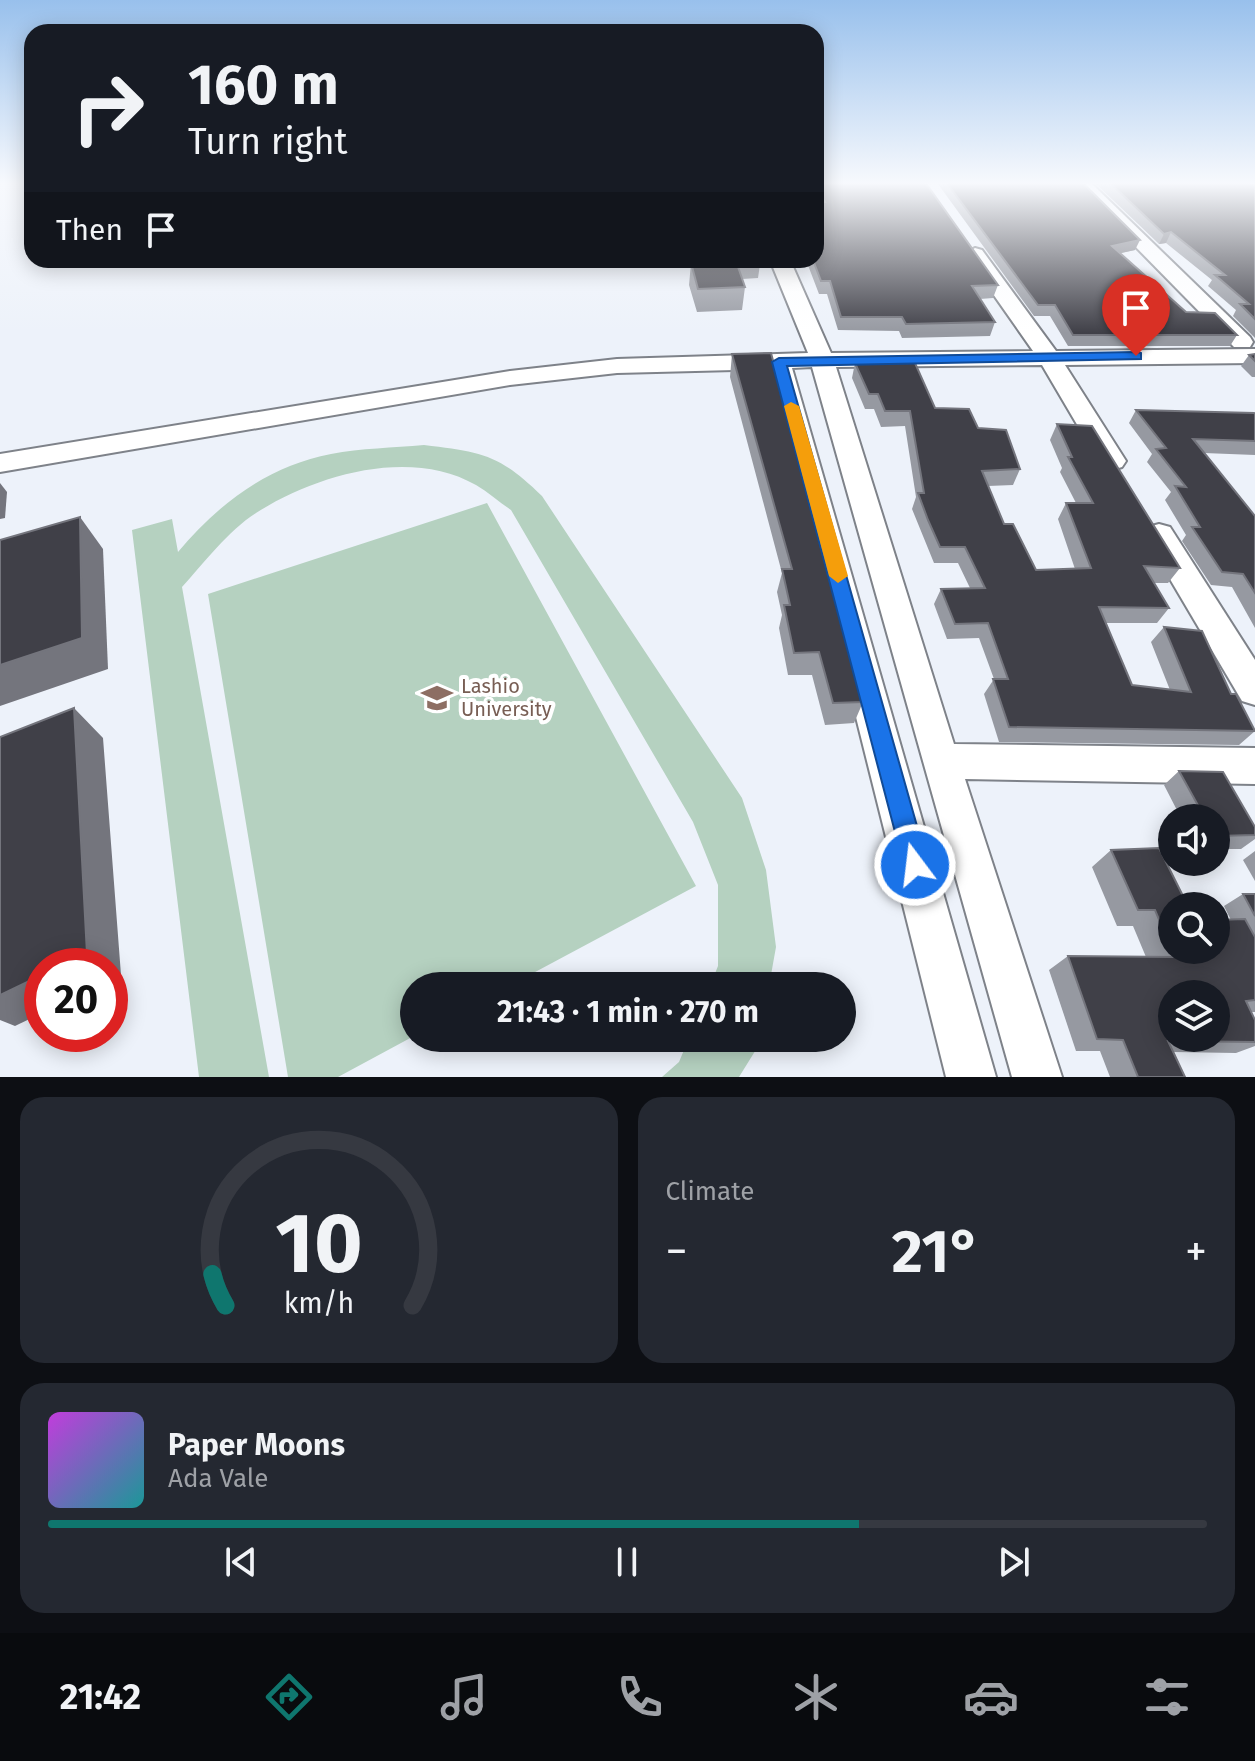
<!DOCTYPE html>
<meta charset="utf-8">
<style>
body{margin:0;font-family:"Fira Sans",sans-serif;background:#242831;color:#f1f3f6;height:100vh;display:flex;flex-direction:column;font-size:30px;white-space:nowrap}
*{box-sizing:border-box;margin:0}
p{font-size:26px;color:#9ea1a6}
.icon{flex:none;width:44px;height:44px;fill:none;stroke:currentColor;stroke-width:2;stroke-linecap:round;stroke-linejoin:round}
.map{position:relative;height:1077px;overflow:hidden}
.side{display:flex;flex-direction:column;gap:20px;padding:20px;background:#0d0f14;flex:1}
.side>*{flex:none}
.hud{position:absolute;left:24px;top:24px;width:800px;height:244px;border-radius:24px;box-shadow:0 4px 20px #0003;background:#171b24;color:#f1f3f6;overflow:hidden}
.tools{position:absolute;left:1158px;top:804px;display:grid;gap:16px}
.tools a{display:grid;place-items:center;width:72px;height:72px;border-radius:50%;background:#171b24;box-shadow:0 4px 20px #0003;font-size:40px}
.speed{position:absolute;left:24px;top:948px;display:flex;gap:16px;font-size:40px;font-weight:700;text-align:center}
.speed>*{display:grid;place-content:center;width:104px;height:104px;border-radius:50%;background:#171b24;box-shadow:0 4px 20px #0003;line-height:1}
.speed .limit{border:12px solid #d22;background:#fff;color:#111}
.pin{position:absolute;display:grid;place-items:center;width:68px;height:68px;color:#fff;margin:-82px -34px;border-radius:50% 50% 50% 0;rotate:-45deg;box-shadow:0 0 8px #0007}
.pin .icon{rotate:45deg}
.me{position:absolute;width:88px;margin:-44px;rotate:345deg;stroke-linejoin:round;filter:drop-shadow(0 0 6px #0008)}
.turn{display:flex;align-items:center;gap:28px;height:168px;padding:0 32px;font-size:36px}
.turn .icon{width:104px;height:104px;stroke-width:2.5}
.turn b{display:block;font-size:56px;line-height:68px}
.then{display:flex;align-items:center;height:76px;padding:0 32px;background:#0003;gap:16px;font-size:30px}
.big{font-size:60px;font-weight:700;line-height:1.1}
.side .tile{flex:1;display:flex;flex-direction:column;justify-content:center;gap:12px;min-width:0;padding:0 28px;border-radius:24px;background:#242831}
.side .dial{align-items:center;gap:0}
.dial svg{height:208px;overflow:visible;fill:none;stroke:#363941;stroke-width:7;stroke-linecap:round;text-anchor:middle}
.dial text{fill:#f1f3f6;stroke:none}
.song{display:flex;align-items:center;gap:24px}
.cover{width:96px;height:96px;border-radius:12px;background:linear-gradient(135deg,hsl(290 70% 55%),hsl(180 70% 35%))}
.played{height:8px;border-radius:4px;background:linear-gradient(90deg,#0f766e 70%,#363941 70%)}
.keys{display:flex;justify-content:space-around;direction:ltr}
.heat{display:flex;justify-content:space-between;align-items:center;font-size:44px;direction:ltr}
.side .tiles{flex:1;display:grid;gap:20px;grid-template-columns:1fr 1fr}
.tile:last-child{grid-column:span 2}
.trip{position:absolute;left:400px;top:972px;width:456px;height:80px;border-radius:40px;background:#171b24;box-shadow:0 4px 20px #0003;font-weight:700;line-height:80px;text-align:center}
.tab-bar{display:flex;height:128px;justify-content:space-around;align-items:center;background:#090b0e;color:#9ea1a6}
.tab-bar .icon{width:56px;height:56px}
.tab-bar .on{color:#0f766e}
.tab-bar b{font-size:36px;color:#f1f3f6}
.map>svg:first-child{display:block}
.green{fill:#b5d1c0}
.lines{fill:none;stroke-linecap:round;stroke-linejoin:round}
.minor-casing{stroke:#7e8289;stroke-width:4}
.minor{fill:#fff;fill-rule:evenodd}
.wall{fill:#9699a1}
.shaded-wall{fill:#74757d}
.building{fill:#404048;stroke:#74757d;stroke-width:2;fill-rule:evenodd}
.route{fill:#1a73e8;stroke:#114b97;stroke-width:2}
.slow{fill:#f59e0b}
.labels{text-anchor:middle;stroke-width:8;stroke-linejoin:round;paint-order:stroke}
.education-label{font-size:20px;fill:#785e54;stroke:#fff;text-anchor:start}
</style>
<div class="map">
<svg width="1255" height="1077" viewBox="0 0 1255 1077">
<rect width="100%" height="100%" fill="#edf2fa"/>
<g class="green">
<path d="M424 445C482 452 499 454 542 496L742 798 766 870 776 947 769 986H710L718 966V885L693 822 511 510C499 502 488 492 476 485 410 447 315 475 256 513 228 531 204 563 182 587L269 1077H199L132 530 172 519 178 552C218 504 268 466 331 454 361 448 393 448 424 445Z"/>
<path d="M487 503 696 886 509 986H414V1036L338 1077H288L208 594Z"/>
<path d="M689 1038H759L757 1048 739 1077H662L679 1062Z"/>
</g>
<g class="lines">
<defs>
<g id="minor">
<path d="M1072 182H1090L1250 337 1253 342 1250 347H1234Z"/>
<path d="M975 248 982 250 1056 351 1255 349V363L1065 365 1126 461 1122 467 1112 470 1102 467 1042 365 836 367 954 744 1255 748V784L965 779 1062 1077H1012L812 367 792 368 996 1077H946L769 369 617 373 510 385 0 472V454L510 371 617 359 808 353 770 260H790L831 353 1033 351 965 254Z"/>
<path d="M1159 524 1170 527 1255 660V705L1242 701 1144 535 1148 527Z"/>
</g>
</defs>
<use href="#minor" class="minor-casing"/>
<use href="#minor" class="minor"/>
</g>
<g class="wall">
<path d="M816 182 998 285 993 298 980 299 995 322 990 336 902 338 899 331 838 330 827 294H819L806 260H816Z"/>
<path d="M939 182H1082L1135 250 1120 253 1186 312 1237 335 1230 346H1068L1050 316H1034L938 184Z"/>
<path d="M1094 182H1250L1255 186V338L1233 316 1236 310 1208 286 1212 280 1166 243 1159 244Z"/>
<path d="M712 260H758L760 264 758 278 742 279 745 287 742 310 697 312 689 285 691 263 712 262Z"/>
<path d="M732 354 863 702 854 723 825 725 812 675H788L779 628 782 615 777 592 782 573 730 377Z"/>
<path d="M1255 354V377H1252L1241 366 1249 355Z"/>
<path d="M855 363 935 408 978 428 1020 469 1013 485 988 486 1004 524 1036 570 1075 569 1058 519 1066 503H1076L1060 472 1062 468 1050 440 1057 424 1180 568 1168 583H1154L1169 608 1157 623H1106L1132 685 1170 690 1151 642 1164 627 1231 694 1255 731 1239 745 999 742 984 694 994 679 979 638 947 639 934 604 941 589 970 588 958 563H934L912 509 916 497 905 426 881 427 874 409H865L852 378Z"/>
<path d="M1136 410 1255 414V455L1204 453 1255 516V628L1232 587 1211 585 1182 541 1186 535 1165 500 1171 492 1147 462 1152 454 1129 423Z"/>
<path d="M1179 771 1255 827V839L1241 849H1216V818H1181L1164 785Z"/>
<path d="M1159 848 1172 950 1231 920 1224 906 1243 894H1255V1012H1251L1255 1020V1046L1236 1053 1174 1052 1185 1077H1110L1100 1051H1076L1049 970 1068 956 1146 957 1133 926H1117L1092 867 1111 850Z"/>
<path d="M1255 851V881L1243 860Z"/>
</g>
<g class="shaded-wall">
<path d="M1171 232 1166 243 1159 244 1164 234Z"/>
<path d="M1140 240 1135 250 1108 256 1112 246Z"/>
<path d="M0 483 7 492 5 518 0 519Z"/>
<path d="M80 517 103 549 108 669 0 706V665Z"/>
<path d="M74 708 103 738 121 975 110 981V966H61Z"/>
<path d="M42 975V1013L15 1026 0 1020V995Z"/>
</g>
<g class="building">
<path d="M816 182H925L998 285 972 286 995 322 906 324 902 317H841L830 281H821L813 260H816V202H825L816 188Z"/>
<path d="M946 182H1082L1140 240 1112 246 1186 312 1215 313 1237 335H1073L1055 305H1038Z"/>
<path d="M1109 182H1250L1255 186V319L1240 304H1249L1215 275H1225L1171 232 1164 234Z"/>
<path d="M716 260H758L760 264 737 265 736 261 716 262Z"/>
<path d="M736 261 745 287 698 289 691 263Z"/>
<path d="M771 353 863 702 833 703 819 652 794 653 784 605H790L782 569H792L732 354Z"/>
<path d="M1255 354V361L1249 355Z"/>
<path d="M855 363H915L935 408 969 409 978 428 1006 430 1020 469 982 471 1004 524H1013L1036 570 1091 568 1066 503H1093L1068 457H1072L1057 424 1092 426 1180 568 1144 566 1169 608 1099 607 1132 685 1191 692 1164 627 1202 631 1231 694H1236L1255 731 1009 727 993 679H1008L988 623 955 624 941 589 985 588 965 547H940L928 520 918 493H924L910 411H885L878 394H869Z"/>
<path d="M1136 410 1254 413 1255 414V441L1193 439 1255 516V593L1243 574 1222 572 1192 527H1200L1175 486 1186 487 1156 449 1166 448Z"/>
<path d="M80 517 82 638 0 665V540Z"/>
<path d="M74 708 87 954 61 966H42V975L0 995V737Z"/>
<path d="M1179 771 1223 772 1255 827V835L1216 836V818H1205Z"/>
<path d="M1159 848 1188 906H1172V950L1155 910H1138L1111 850Z"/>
<path d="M1243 894H1255V916Z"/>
<path d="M1245 919 1255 937V1000L1246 1001 1255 1020V1042L1168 1041 1185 1077H1138L1123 1040 1097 1039 1068 956 1175 957 1172 950H1216V920ZM1172 994H1216V1038H1172Z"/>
</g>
<linearGradient id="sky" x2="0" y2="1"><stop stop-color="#98c0ec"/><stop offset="0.55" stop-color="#f7f9fd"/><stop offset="1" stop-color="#f7f9fd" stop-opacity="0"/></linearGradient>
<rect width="1255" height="333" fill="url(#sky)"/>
<path class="route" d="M1136 352 1141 353V359L787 366 928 865 924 874 915 877 906 874 772 362 779 358Z"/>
<path class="slow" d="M791 402 799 406 848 576 838 583 829 576 784 406Z"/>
<defs>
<symbol id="university-bare" viewBox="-9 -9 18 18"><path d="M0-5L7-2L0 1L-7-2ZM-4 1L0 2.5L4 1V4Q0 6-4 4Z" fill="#8d6e63" stroke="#fff" stroke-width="2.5" paint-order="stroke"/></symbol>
</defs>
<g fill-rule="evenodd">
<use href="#university-bare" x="415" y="676" width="44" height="44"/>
</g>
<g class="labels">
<g class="education-label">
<text x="461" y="693">Lashio<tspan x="461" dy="23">University</tspan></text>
</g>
</g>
</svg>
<div class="tools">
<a><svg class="icon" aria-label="sound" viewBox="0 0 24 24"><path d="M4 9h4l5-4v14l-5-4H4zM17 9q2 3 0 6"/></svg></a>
<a><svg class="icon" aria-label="search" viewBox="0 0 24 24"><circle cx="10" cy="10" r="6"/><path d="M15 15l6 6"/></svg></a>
<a><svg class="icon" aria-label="layers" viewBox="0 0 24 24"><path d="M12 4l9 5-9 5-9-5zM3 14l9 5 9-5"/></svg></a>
</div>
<div class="speed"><div class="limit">20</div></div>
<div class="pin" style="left:1136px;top:356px;background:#d93025"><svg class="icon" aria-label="arrive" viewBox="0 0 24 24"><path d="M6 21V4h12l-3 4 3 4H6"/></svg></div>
<svg class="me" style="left:915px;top:865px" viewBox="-20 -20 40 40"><circle r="17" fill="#1a73e8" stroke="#fff" stroke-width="3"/><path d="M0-11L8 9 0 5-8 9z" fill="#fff"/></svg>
<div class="trip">21:43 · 1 min · 270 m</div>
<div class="hud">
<div class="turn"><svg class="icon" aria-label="right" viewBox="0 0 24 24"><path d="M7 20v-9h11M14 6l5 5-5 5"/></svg><div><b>160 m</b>Turn right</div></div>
<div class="then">Then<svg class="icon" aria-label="arrive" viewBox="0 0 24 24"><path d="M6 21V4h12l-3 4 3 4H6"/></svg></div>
</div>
</div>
<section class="side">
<div class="tiles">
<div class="tile dial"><svg viewBox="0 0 100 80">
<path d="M14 69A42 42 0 1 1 86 69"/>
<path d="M14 69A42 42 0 0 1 9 57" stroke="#0f766e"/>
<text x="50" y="56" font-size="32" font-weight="700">10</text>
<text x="50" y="72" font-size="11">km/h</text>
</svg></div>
<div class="tile"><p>Climate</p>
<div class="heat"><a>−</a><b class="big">21°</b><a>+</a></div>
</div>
<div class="tile">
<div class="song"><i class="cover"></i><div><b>Paper Moons</b><p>Ada Vale</p></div></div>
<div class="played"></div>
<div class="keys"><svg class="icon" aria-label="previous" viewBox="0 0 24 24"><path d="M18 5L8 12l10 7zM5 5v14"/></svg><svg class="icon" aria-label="pause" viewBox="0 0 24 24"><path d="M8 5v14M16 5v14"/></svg><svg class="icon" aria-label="next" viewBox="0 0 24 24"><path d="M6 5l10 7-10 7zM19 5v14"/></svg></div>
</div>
</div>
</section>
<nav class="tab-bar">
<b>21:42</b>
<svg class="icon on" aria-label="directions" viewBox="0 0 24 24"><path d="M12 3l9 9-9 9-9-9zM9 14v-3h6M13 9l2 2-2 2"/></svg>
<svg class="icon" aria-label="music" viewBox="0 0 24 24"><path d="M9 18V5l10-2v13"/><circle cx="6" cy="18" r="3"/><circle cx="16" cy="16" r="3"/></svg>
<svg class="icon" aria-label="phone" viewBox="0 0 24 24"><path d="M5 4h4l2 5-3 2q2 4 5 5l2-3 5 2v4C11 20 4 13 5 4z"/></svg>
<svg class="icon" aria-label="climate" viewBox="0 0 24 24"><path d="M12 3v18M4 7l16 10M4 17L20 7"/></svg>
<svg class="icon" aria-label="car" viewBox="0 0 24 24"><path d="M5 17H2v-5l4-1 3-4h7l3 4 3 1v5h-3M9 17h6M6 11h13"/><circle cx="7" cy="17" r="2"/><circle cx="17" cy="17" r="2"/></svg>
<svg class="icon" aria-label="filters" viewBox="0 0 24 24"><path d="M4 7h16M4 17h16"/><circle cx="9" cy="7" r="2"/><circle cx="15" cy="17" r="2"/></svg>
</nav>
